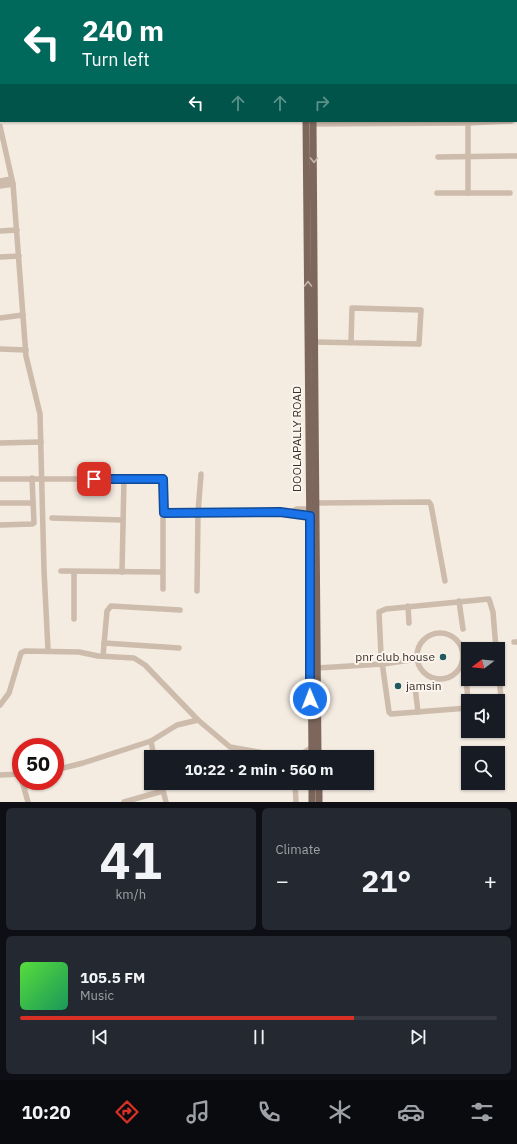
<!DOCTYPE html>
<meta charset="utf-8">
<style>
body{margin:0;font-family:"IBM Plex Sans",sans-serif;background:#242831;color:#f1f3f6;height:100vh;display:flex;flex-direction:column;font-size:15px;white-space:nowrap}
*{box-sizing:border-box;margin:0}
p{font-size:13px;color:#9ea1a6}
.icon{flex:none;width:22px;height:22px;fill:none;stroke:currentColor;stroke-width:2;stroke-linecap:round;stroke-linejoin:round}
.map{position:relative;height:802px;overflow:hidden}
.panel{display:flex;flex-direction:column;gap:6px;padding:6px;background:#0d0f14;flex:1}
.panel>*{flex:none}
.banner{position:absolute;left:0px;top:0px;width:517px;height:122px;box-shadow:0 1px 3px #0004;background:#00695c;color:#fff;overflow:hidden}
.needle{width:26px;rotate:254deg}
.controls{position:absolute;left:461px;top:642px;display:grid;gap:8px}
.controls a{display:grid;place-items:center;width:44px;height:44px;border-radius:0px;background:#171b24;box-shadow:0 1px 3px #0004;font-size:20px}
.speed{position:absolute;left:12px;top:738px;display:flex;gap:8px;font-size:20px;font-weight:700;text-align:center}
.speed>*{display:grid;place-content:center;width:52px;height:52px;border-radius:50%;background:#171b24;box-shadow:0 1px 3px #0004;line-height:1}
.speed .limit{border:6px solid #d22;background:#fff;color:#111}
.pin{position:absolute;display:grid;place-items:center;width:34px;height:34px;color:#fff;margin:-17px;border-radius:8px;box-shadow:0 2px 6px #0006}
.me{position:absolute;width:44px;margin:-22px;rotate:359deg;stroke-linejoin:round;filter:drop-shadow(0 0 3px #0008)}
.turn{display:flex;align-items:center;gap:14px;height:84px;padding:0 16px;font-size:18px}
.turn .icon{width:52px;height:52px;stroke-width:2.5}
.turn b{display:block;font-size:28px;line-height:34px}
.lanes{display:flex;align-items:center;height:38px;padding:0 16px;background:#0003;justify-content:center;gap:20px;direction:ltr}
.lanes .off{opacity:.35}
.big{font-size:30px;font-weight:700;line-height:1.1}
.panel .tile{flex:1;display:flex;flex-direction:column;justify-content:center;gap:6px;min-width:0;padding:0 14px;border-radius:6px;background:#242831}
.panel .dial{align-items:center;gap:0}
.dial b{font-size:52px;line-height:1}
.song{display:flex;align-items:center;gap:12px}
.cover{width:48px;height:48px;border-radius:6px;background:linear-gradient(135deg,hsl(110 70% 55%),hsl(150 70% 35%))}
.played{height:4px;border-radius:2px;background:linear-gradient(90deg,#d93025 70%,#363941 70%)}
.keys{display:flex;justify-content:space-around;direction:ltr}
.heat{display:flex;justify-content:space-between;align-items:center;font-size:22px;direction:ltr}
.panel .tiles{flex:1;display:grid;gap:6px;grid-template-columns:1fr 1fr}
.tile:last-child{grid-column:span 2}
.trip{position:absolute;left:144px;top:750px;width:230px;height:40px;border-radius:0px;background:#171b24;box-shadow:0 1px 3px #0004;font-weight:700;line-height:40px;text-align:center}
.dock{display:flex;height:64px;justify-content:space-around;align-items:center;background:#090b0e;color:#9ea1a6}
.dock .icon{width:28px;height:28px}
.dock .active{color:#d93025}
.dock b{font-size:18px;color:#f1f3f6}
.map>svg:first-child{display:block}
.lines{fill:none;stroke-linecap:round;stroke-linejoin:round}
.minor{stroke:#cdbbac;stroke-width:5.5}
.major{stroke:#7d675c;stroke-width:7}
.oneway{stroke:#c2b5ac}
.route-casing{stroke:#114b97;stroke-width:10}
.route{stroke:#1a73e8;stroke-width:7}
.poi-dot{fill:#1f5a5e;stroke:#fbf5ee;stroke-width:1.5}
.labels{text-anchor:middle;stroke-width:4;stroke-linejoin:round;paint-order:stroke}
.street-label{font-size:12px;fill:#3b302b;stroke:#fbf5ee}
.poi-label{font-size:12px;fill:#3b302b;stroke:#fbf5ee;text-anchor:end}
</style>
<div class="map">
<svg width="517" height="802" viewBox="0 0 517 802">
<rect width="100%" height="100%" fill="#f4ebe1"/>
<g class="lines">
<g class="minor">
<path d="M388 0V1"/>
<path d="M415 0V1"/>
<path d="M443 0V1"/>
<path d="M480 0V1"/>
<path d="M516 20H517"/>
<path d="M516 53H517"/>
<path d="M516 58 517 57"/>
<path d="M313 124 468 123 511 121"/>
<path d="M0 126 13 184 26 356 40 414 44 570 48 650"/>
<path d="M438 157 517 156"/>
<path d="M0 181 11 179"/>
<path d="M0 186 13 184"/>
<path d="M437 193H510"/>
<path d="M468 193V121"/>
<path d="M0 231 17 230"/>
<path d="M0 257 19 256"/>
<path d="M0 318 23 315"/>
<path d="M313 342 419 344 421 310 352 308 351 343"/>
<path d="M0 349 26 350"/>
<path d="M0 443 41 442"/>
<path d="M0 479H163V589"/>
<path d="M0 503H33"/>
<path d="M316 503 429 502 431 505 445 581"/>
<path d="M291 512 297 509H309"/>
<path d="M164 513 280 512 310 515"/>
<path d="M52 518 123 520"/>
<path d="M0 525 32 524 34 523 32 478"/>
<path d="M61 571 162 572"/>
<path d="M74 572V619"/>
<path d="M122 572 124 479"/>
<path d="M197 591 198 513 201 474"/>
<path d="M459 601 463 629"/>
<path d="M408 606 409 623"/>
<circle cx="440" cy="656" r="23"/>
<path d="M514 642H517"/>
<path d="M104 643 179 648"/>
<path d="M103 656 107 611 111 606 180 610"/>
<path d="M317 668 383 664 417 659"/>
<path d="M498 668 501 697 498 702"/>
<path d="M466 676 468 701"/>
<path d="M415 687 418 712"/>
<path d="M0 705 9 693 21 653 25 651 79 652 98 656 134 658 145 665 198 720 230 747 287 757"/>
<path d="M468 708 391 714 389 712 381 655 379 612 386 609 489 599 493 612 496 649"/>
<path d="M151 741 154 757"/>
<path d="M291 757 303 753 312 747"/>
<path d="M55 770 83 763 151 741 177 725 198 720"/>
<path d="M0 775 21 774"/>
<path d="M22 781 28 802"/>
<path d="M161 783 166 802"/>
<path d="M295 783 296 802"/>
<path d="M124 802 163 791"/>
</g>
<g class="major">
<path d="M311 0V1"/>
<path d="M305 1V0"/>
<path d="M306 121 312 757"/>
<path d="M313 121C315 333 315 545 318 757"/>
<path d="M312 783V802"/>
<path d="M319 783V802"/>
</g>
</g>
<defs><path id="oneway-chevron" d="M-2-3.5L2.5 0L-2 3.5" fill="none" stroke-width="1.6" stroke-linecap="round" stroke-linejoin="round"/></defs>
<g class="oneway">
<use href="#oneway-chevron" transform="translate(314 160) rotate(90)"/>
<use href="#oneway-chevron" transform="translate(308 284) rotate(-90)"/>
</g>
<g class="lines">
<defs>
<path id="route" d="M94 479H163L164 513 280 512 310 516V699"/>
</defs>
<use href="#route" class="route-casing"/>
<use href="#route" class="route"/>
</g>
<g class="poi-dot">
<circle cx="443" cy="657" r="4"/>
<circle cx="398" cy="686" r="4"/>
</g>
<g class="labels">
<g class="street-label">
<text transform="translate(297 439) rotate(-90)" y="4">DOOLAPALLY ROAD</text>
</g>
<g class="poi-label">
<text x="435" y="661">pnr club house</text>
<text x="406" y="690" text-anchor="start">jamsin</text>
</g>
</g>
</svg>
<div class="controls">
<a><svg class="needle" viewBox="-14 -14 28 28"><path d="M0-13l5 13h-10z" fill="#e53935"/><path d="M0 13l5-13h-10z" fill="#9ea1a6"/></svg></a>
<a><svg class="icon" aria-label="sound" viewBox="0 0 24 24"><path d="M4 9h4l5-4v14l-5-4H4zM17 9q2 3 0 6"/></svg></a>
<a><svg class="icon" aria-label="search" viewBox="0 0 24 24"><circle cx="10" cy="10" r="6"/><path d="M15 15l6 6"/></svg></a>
</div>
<div class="speed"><div class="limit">50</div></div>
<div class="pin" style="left:94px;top:479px;background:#d93025"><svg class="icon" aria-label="arrive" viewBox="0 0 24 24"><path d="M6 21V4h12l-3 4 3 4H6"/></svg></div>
<svg class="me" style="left:310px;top:699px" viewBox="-20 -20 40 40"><circle r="17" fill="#1a73e8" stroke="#fff" stroke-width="3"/><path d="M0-11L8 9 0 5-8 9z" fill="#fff"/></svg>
<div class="trip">10:22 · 2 min · 560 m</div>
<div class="banner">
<div class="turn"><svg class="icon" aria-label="left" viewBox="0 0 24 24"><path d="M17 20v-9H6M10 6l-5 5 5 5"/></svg><div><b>240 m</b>Turn left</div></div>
<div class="lanes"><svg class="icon" aria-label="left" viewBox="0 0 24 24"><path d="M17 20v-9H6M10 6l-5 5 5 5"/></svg><svg class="icon off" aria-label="ahead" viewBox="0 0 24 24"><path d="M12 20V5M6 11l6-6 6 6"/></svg><svg class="icon off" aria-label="ahead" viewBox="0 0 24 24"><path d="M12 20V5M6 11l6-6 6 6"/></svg><svg class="icon off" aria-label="right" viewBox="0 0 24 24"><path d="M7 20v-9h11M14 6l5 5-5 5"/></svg></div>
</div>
</div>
<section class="panel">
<div class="tiles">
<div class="tile dial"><b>41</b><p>km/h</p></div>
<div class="tile"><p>Climate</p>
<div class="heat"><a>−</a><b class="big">21°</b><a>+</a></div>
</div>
<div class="tile">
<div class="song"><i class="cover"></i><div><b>105.5 FM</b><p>Music</p></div></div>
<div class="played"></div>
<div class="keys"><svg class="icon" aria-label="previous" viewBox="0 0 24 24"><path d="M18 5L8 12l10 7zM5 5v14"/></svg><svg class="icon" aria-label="pause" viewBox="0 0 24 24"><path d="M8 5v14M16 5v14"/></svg><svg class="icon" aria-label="next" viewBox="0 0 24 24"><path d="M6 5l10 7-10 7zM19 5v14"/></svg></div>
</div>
</div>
</section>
<nav class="dock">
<b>10:20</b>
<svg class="icon active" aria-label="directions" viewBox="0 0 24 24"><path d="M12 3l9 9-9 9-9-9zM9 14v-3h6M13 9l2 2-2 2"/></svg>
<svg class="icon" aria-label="music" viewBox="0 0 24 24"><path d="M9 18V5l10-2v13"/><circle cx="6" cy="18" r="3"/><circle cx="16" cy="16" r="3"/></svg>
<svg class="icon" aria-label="phone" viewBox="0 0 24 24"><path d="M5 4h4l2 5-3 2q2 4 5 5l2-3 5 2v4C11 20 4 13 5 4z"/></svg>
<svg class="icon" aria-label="climate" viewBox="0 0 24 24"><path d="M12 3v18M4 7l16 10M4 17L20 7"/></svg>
<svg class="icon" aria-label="car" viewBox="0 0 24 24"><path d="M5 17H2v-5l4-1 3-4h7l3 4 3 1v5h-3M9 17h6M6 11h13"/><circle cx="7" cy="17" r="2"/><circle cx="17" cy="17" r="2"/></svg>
<svg class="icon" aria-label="filters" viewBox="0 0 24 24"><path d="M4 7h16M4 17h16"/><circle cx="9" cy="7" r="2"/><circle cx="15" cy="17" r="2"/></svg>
</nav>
